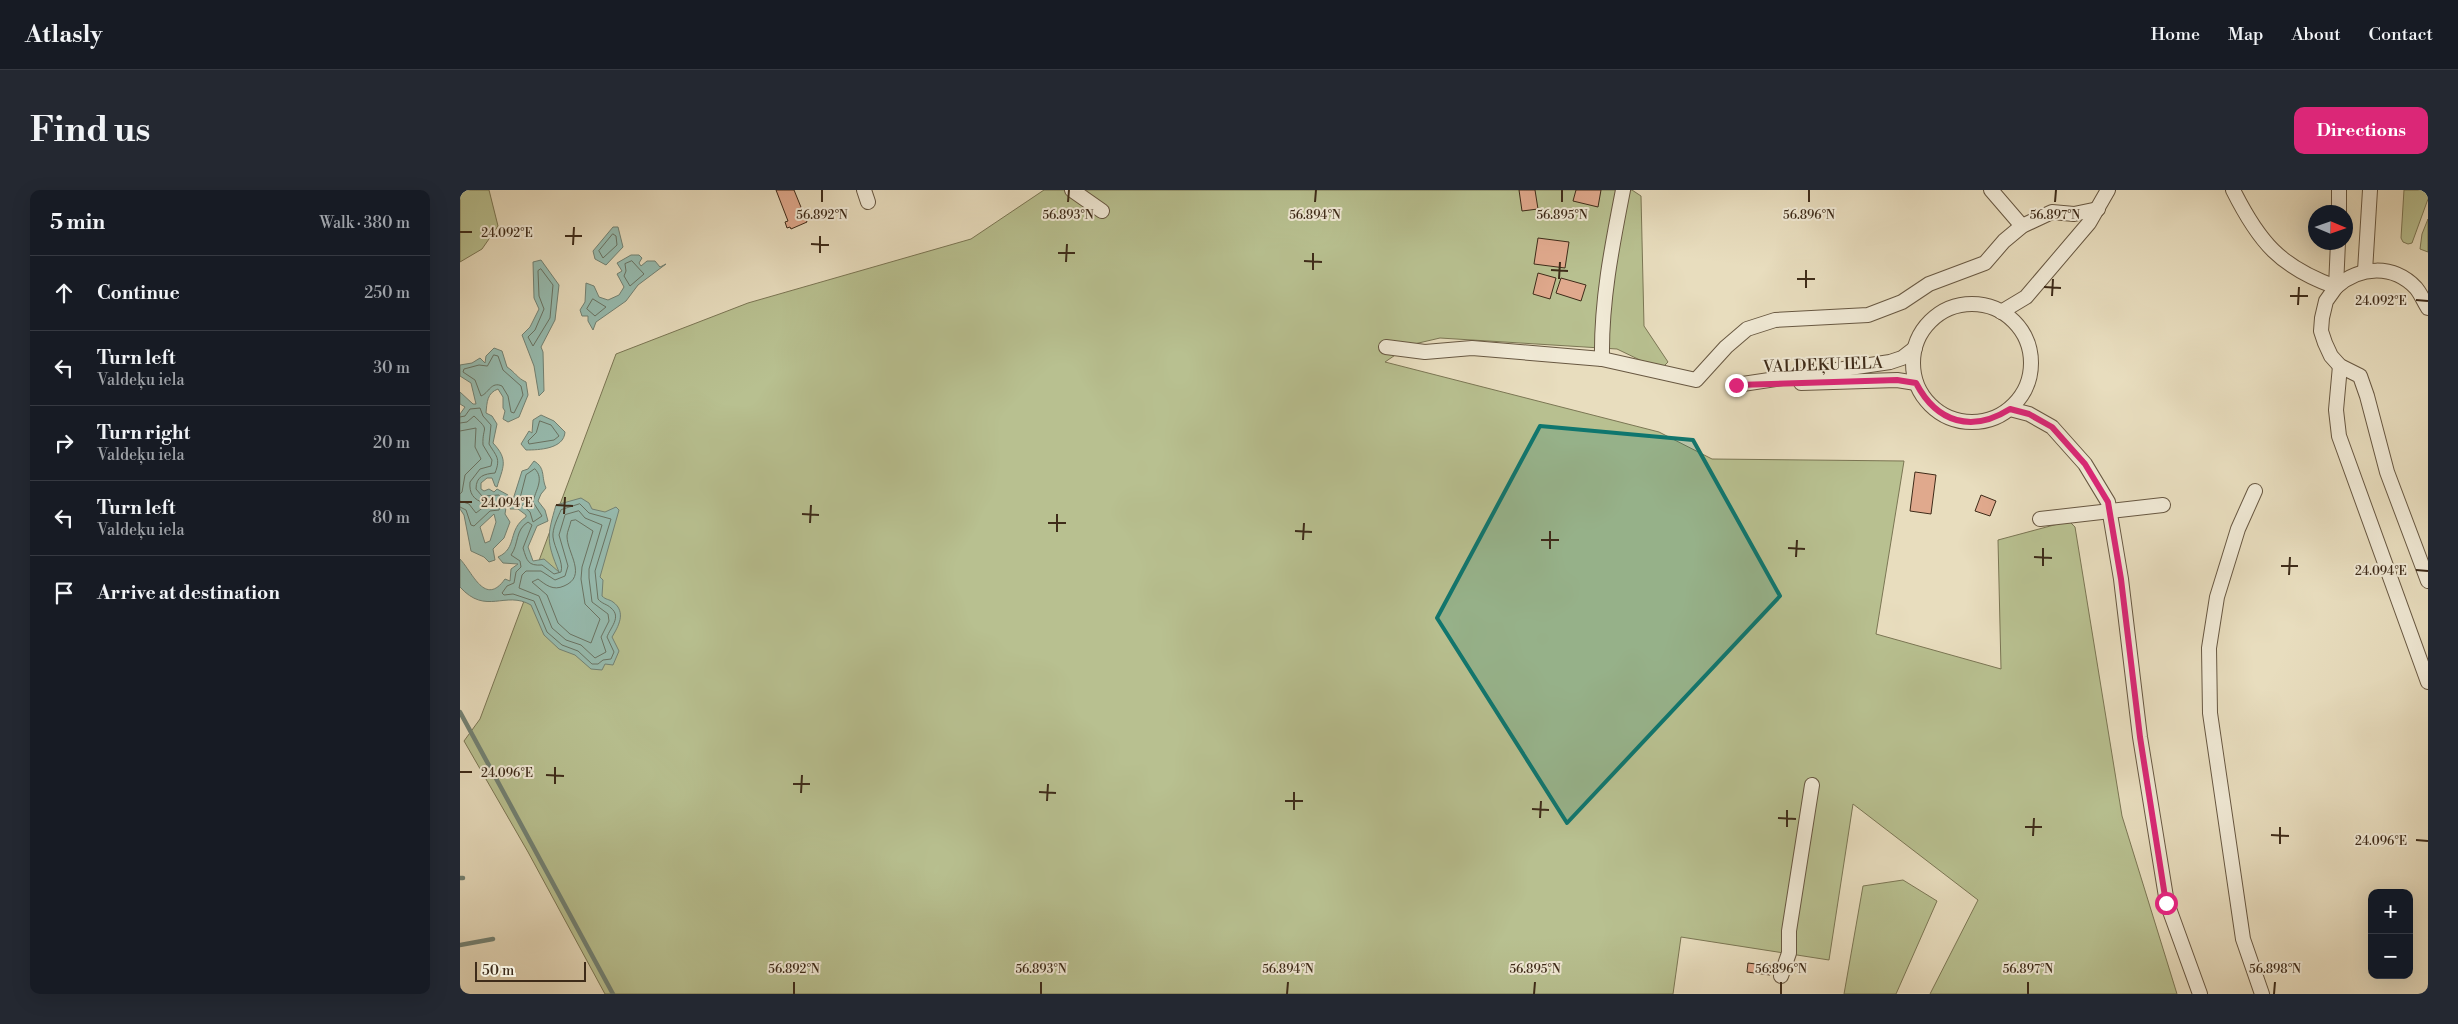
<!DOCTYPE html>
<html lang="en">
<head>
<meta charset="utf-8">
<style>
	:root { --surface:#171b24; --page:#242831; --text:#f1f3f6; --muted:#9ea1a6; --line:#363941; --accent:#db2777 }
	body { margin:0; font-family:"Libre Bodoni",serif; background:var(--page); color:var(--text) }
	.controls { position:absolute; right:15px; bottom:15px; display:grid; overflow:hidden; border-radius:10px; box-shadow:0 5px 20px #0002 }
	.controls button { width:45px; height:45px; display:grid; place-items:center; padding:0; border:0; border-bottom:1px solid var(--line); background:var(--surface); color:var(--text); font:25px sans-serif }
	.compass { position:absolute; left:1848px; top:15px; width:45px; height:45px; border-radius:50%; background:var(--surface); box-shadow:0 5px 20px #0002; rotate:92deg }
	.scale { position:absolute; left:15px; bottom:12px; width:111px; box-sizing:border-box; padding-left:5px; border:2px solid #3e2b19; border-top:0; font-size:14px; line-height:18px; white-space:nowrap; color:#3e2b19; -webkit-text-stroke:4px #f0e9d5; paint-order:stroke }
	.stop { position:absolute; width:15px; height:15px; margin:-11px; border:4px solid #db2777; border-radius:50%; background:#fff }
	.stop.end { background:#db2777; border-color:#fff; box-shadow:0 1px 5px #0008 }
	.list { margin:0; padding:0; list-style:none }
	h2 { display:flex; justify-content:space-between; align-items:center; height:65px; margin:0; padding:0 20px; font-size:21px }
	h2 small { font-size:16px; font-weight:400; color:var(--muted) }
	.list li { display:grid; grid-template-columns:32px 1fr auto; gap:15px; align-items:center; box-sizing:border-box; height:75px; padding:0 20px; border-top:1px solid var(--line) }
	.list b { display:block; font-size:19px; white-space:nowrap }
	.list p { margin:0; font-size:16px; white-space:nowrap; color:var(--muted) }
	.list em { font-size:16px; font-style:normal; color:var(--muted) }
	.icon { flex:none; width:28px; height:28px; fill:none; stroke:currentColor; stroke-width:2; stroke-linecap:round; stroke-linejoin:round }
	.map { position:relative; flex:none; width:1968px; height:804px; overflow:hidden; border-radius:10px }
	header { display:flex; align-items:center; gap:30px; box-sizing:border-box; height:70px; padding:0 25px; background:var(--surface); border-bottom:1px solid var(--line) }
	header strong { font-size:24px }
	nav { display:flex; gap:28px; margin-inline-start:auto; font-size:18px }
	.intro { display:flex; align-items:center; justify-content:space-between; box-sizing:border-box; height:120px; padding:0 30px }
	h1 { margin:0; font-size:35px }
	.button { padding:12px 22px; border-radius:10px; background:var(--accent); color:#fff; font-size:18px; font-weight:700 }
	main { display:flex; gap:30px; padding:0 30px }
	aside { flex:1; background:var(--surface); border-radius:10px; box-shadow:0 5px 20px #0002 }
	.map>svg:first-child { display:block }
</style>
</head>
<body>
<header>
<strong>Atlasly</strong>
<nav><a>Home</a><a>Map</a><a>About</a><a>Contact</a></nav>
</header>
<div class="intro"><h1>Find us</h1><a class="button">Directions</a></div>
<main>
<aside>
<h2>5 min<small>Walk · 380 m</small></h2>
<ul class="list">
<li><svg class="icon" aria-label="ahead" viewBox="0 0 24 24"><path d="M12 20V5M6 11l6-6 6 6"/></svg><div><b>Continue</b></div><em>250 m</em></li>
<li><svg class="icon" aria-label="left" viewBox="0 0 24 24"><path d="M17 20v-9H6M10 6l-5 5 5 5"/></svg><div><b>Turn left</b><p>Valdeķu iela</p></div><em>30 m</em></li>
<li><svg class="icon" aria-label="right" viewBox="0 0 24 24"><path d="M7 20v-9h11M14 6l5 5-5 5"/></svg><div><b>Turn right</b><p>Valdeķu iela</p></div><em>20 m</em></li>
<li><svg class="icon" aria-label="left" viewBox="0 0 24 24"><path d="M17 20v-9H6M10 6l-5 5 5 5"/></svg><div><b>Turn left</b><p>Valdeķu iela</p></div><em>80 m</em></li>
<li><svg class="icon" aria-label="arrive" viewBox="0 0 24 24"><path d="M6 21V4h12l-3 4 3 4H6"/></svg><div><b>Arrive at destination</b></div></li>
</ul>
</aside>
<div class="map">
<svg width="1968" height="804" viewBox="0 0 1968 804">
	<rect width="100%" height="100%" fill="#e8ddbe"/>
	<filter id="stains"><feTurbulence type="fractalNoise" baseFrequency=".004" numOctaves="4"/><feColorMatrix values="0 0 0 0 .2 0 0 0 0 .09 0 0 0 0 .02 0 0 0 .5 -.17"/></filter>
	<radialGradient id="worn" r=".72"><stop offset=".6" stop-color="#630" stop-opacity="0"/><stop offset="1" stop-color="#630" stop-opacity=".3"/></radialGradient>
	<g fill="#b8c090" stroke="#7b7654">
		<polygon points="0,0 29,0 38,36 22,59 0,72"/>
		<polygon points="584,0 1172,0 1181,6 1184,136 1208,172 1204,176 1182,171 1157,159 980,148 950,155 925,172 1199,242 1252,269 1444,271 1416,444 1541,479 1538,350 1609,331 1615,337 1662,626 1717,804 1470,804 1518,710 1393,614 1369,770 1221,747 1213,804 145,804 68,662 4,551 20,529 156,164 288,113 511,49"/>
		<polygon points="1944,0 1968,0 1968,9 1952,53 1948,54 1943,52 1941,48"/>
		<polygon points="1968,29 1968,62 1960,59 1962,44"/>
		<polygon points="1443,690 1477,711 1436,804 1384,804 1403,696"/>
	</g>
	<g fill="#97bcb0" stroke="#738274" fill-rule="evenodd">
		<polygon points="153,37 158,37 163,57 146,75 135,69 133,61"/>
		<polygon points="171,65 179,65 182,68 179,73 181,76 187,71 195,71 200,77 206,74 178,95 166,111 136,132 133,140 128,131 128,126 122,126 120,120 125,112 126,93 134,96 139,107 148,110 159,105 164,97 157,84 162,81 157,73"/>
		<polygon points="81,70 99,95 95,130 81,157 83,162 84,201 79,206 74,176 62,145 70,137 79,119 74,108 73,72"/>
		<path d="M34,158l8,3 5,16c8,5 10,11 19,15l2,13 -9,22 -11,5 -5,-3 2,-8 -2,-3v-11l-5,-8c-11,4 -11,13 -12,24l6,3 5,8 -4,19c16,17 10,24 4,44l-2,-1 -3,-8h-5l-6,5v6l3,2 5,-2 5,3 3,-3 11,6 -3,19 5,8 -6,16 -11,11 2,11 -6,2 -5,-5 -13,-6 -7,-36 -4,-6v-95l5,-7 -5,-3v-12l13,12h3l-5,-21 -11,-7v-11l12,-2 8,-5 5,5 1,-7zM34,324l2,8 -6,19 -5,2 -5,-16z"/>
		<path d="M81,225l13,6 11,11c-1,17 -26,18 -39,18l-5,-6 8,-13 3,2 1,-13z"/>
		<path d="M74,271c12,7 7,16 12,27l-5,6 -3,7 7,9 3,11 -11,5 -9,21 5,14 11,-2 15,13c-13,-31 -12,-36 -3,-67l25,-7 8,5 3,6 13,3 11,-5 3,3 -19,67 3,3 -1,16c4,4 7,3 11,6 14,10 5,25 -1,35l7,14 -6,14 -8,-1 -3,6 -11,-1 -16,-14 -16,-6 -15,-14 -13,-30c-26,-15 -45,11 -71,-18v-28c13,14 25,48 45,20l5,2 1,-12 7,-5 -15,-1 -5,-6c20,-9 9,-27 28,-40v-2l-8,-6h-8l12,-38 6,-2z"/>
	</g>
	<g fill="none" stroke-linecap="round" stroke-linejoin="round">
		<g stroke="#6a7464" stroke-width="1">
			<polygon points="153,44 156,46 157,55 143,68 139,61"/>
			<polygon points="172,71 184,84 170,96 164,86 166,81 165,74"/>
			<polygon points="81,79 93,95 90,128 73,156 68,147 75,140 84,119 79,106 78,81"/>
			<polygon points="133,109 146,117 135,126 127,119"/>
			<path d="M34,165l4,1 5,14 18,16 2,9 -9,18 -3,-1 -3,-16 -6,-10c-11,-5 -13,7 -21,10l-6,-16 -12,-8 1,-3 15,-4 8,1z"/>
			<path d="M0,227l5,-1 5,-7 10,-1 3,8 8,9 -2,19c7,12 12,14 6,29 -11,1 -19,3 -19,16l6,7 17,-1 4,4 -4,11 -9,1 -16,15 -3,-1 -5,-15 -6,-3"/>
			<polygon points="80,231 91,235 99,246 94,250 69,254 68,251 76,243"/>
			<path d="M0,233l7,-1 7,-6c17,16 8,9 9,29l9,15 -1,6 -11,3 -10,13c-1,11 3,18 15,21v3l-9,7 -7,-9 -9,-3"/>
			<polyline points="0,241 16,238 15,257 21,269 5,285 2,302 0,304"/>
			<path d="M75,279c10,10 0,22 -2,33l9,14 -9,6 -3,-10 -11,-10 7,-27z"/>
			<path d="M120,314l9,9 22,6 -16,52 3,28c4,5 9,5 13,9 11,9 -1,20 -4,29l7,15 -3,7 -8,1 -5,4h-6l-14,-13 -16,-6 -15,-13 -13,-31 -21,-7 -9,1 -2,-2 5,-7 7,-3 2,-11 5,-5 -1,-6 -9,-6c8,-11 4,-25 17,-33l4,3 -9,23c4,13 5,18 19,17l12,9 7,-2c3,-9 -7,-25 -8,-35 -1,-8 5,-20 8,-27z"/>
			<polygon points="119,321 125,328 142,335 129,379 129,388 132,412 148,424 149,431 141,447 146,462 135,468 121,455 106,450 92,438 79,406 59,398 62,385 66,381 81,381 95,390 105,386 108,376 99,345 105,325"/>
			<path d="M116,330l17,11 -11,36 -1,12 4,25 15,15 -9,24 -21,-9 -12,-11 -11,-28 -15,-13 6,-3c8,6 15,12 26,7 24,-10 3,-33 3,-50 0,-4 3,-10 4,-15z"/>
		</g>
		<g stroke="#738274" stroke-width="4.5">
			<polyline points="0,522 153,804"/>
			<polyline points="0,688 3,688"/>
			<polyline points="0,755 33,749"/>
		</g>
	</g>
	<g fill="#e0a98d" stroke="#3e2b19">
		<polygon points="316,0 334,0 347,32 331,39 330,37 327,38 325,32 328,31"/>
		<polygon points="1059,0 1075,0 1078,19 1062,21"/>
		<polygon points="1116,0 1141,0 1138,17 1113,11"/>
		<polygon points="1078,48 1109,52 1105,78 1074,74"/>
		<polygon points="1078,83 1096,88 1090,109 1073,104"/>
		<polygon points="1101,88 1126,95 1121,111 1096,103"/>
		<polygon points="1455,282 1476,285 1471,324 1450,321"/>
		<polygon points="1521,305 1536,311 1530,326 1515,321"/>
		<polygon points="1288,773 1311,776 1310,785 1287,782"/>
	</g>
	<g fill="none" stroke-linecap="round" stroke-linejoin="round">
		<g stroke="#685842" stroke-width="16">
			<g id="minor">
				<polyline points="404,0 408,12"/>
				<polyline points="612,0 642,21"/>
				<polyline points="1531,0 1562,36"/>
				<path d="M1773,0c26,52 47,77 103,97"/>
				<polyline points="1879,0 1879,22"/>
				<polyline points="1878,52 1876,97 1866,111 1862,128 1861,141 1865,153 1871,166 1880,176 1900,186 1907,206 1927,282 1968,391"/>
				<polyline points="1905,81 1910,0"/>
				<path d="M1876,97c24,-21 57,-23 80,1 5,6 8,14 12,20"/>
				<circle cx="1512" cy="173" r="59"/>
				<polyline points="1541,122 1566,107 1629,33 1648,0"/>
				<polyline points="926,157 965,162 1012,158 1142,169 1236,190 1266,157 1287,139 1315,130 1408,125 1442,112 1469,94 1525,73 1544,51 1562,36 1592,22 1614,24 1638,19"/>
				<path d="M1142,169c-1,-58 10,-113 21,-169"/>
				<polyline points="1880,176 1876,220 1879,246 1968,492"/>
				<polyline points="1341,193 1437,190 1456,193"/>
				<polyline points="1276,195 1430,172 1442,168 1455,158"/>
				<polyline points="1550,219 1569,224 1592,237 1625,274 1648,312 1661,389 1680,547 1707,713 1740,804"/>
				<polyline points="1795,301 1778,339 1757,407 1749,458 1750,523 1783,749 1802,804"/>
				<polyline points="1580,329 1703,315"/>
				<polyline points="1321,786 1329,763 1329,741 1352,595"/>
			</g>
		</g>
		<use href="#minor" stroke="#f0e9d5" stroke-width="14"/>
	</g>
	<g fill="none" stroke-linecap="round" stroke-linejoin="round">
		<path stroke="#db2777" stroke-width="6" d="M1276,195l161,-5 19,3c21,40 56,50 94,26l19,5 23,13 33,37 23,38 13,77 19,158 26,166"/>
	</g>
	<path fill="#0f766e" fill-opacity="0.2" stroke="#0f766e" stroke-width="4" stroke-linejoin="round" d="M1080,236l153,14 87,156 -213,227 -130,-205z"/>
	<path fill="none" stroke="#3e2b19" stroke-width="2" d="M362,12v-12M608,12l1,-12M855,12l1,-12M1102,12v-12M1349,12v-12M1595,12l1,-12M0,42h12M105,46h17M351,54l18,1M113,55l1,-18M360,63v-17M598,63h17M844,71l18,1M606,72l1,-18M853,80v-17M1091,80l17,1M1099,89l1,-17M1337,89h18M1584,97l17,1M1346,98v-18M1592,106l1,-17M1830,106h18M1956,110l12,1M1838,115l1,-18M0,312h12M96,315l17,1M104,324l1,-17M342,324l17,1M350,333l1,-18M588,333h18M835,341l17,1M597,342v-18M843,350l1,-17M1081,350h18M1328,358l17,1M1090,359v-18M1336,367l1,-17M1574,367l18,1M1583,376v-18M1821,376h17M1956,380l12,1M1829,385l1,-18M0,582h12M86,585l18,1M95,594v-17M333,594h17M579,602l17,1M341,603l1,-18M587,611l1,-17M825,611h18M1072,619l17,1M834,620v-18M1080,628l1,-17M1318,628l18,1M1327,637v-17M1565,637h17M1811,645l18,1M1573,646l1,-18M1956,650l12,1M1820,654v-17M334,804v-12M581,804v-12M827,804l1,-12M1074,804l1,-12M1321,804v-12M1568,804v-12M1814,804l1,-12"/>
	<g text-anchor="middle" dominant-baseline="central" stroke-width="4" stroke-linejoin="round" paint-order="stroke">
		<g font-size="16" fill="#3e2b19" stroke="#f0e9d5">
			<text transform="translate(1363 175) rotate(-2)">VALDEĶU IELA</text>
		</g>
	</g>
	<g font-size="12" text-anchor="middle" fill="#3e2b19" stroke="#f0e9d5" stroke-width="4" stroke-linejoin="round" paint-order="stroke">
		<text x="362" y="29">56.892°N</text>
		<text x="608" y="29">56.893°N</text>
		<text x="855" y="29">56.894°N</text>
		<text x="1102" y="29">56.895°N</text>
		<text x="1349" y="29">56.896°N</text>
		<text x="1595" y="29">56.897°N</text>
		<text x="47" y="47">24.092°E</text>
		<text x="1921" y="115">24.092°E</text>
		<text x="47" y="317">24.094°E</text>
		<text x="1921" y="385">24.094°E</text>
		<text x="47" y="587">24.096°E</text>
		<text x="1921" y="655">24.096°E</text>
		<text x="334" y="783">56.892°N</text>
		<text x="581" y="783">56.893°N</text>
		<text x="828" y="783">56.894°N</text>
		<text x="1075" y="783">56.895°N</text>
		<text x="1321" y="783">56.896°N</text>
		<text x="1568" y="783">56.897°N</text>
		<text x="1815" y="783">56.898°N</text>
	</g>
	<rect width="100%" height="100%" filter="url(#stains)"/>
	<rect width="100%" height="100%" fill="url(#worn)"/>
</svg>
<div class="controls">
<button>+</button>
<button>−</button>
</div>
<svg class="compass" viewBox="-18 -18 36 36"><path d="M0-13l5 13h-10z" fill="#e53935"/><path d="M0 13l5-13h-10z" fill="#9ea1a6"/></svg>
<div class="scale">50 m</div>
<div class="stop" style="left:1706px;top:713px"></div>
<div class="stop end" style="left:1276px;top:195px"></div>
</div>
</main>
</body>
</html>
